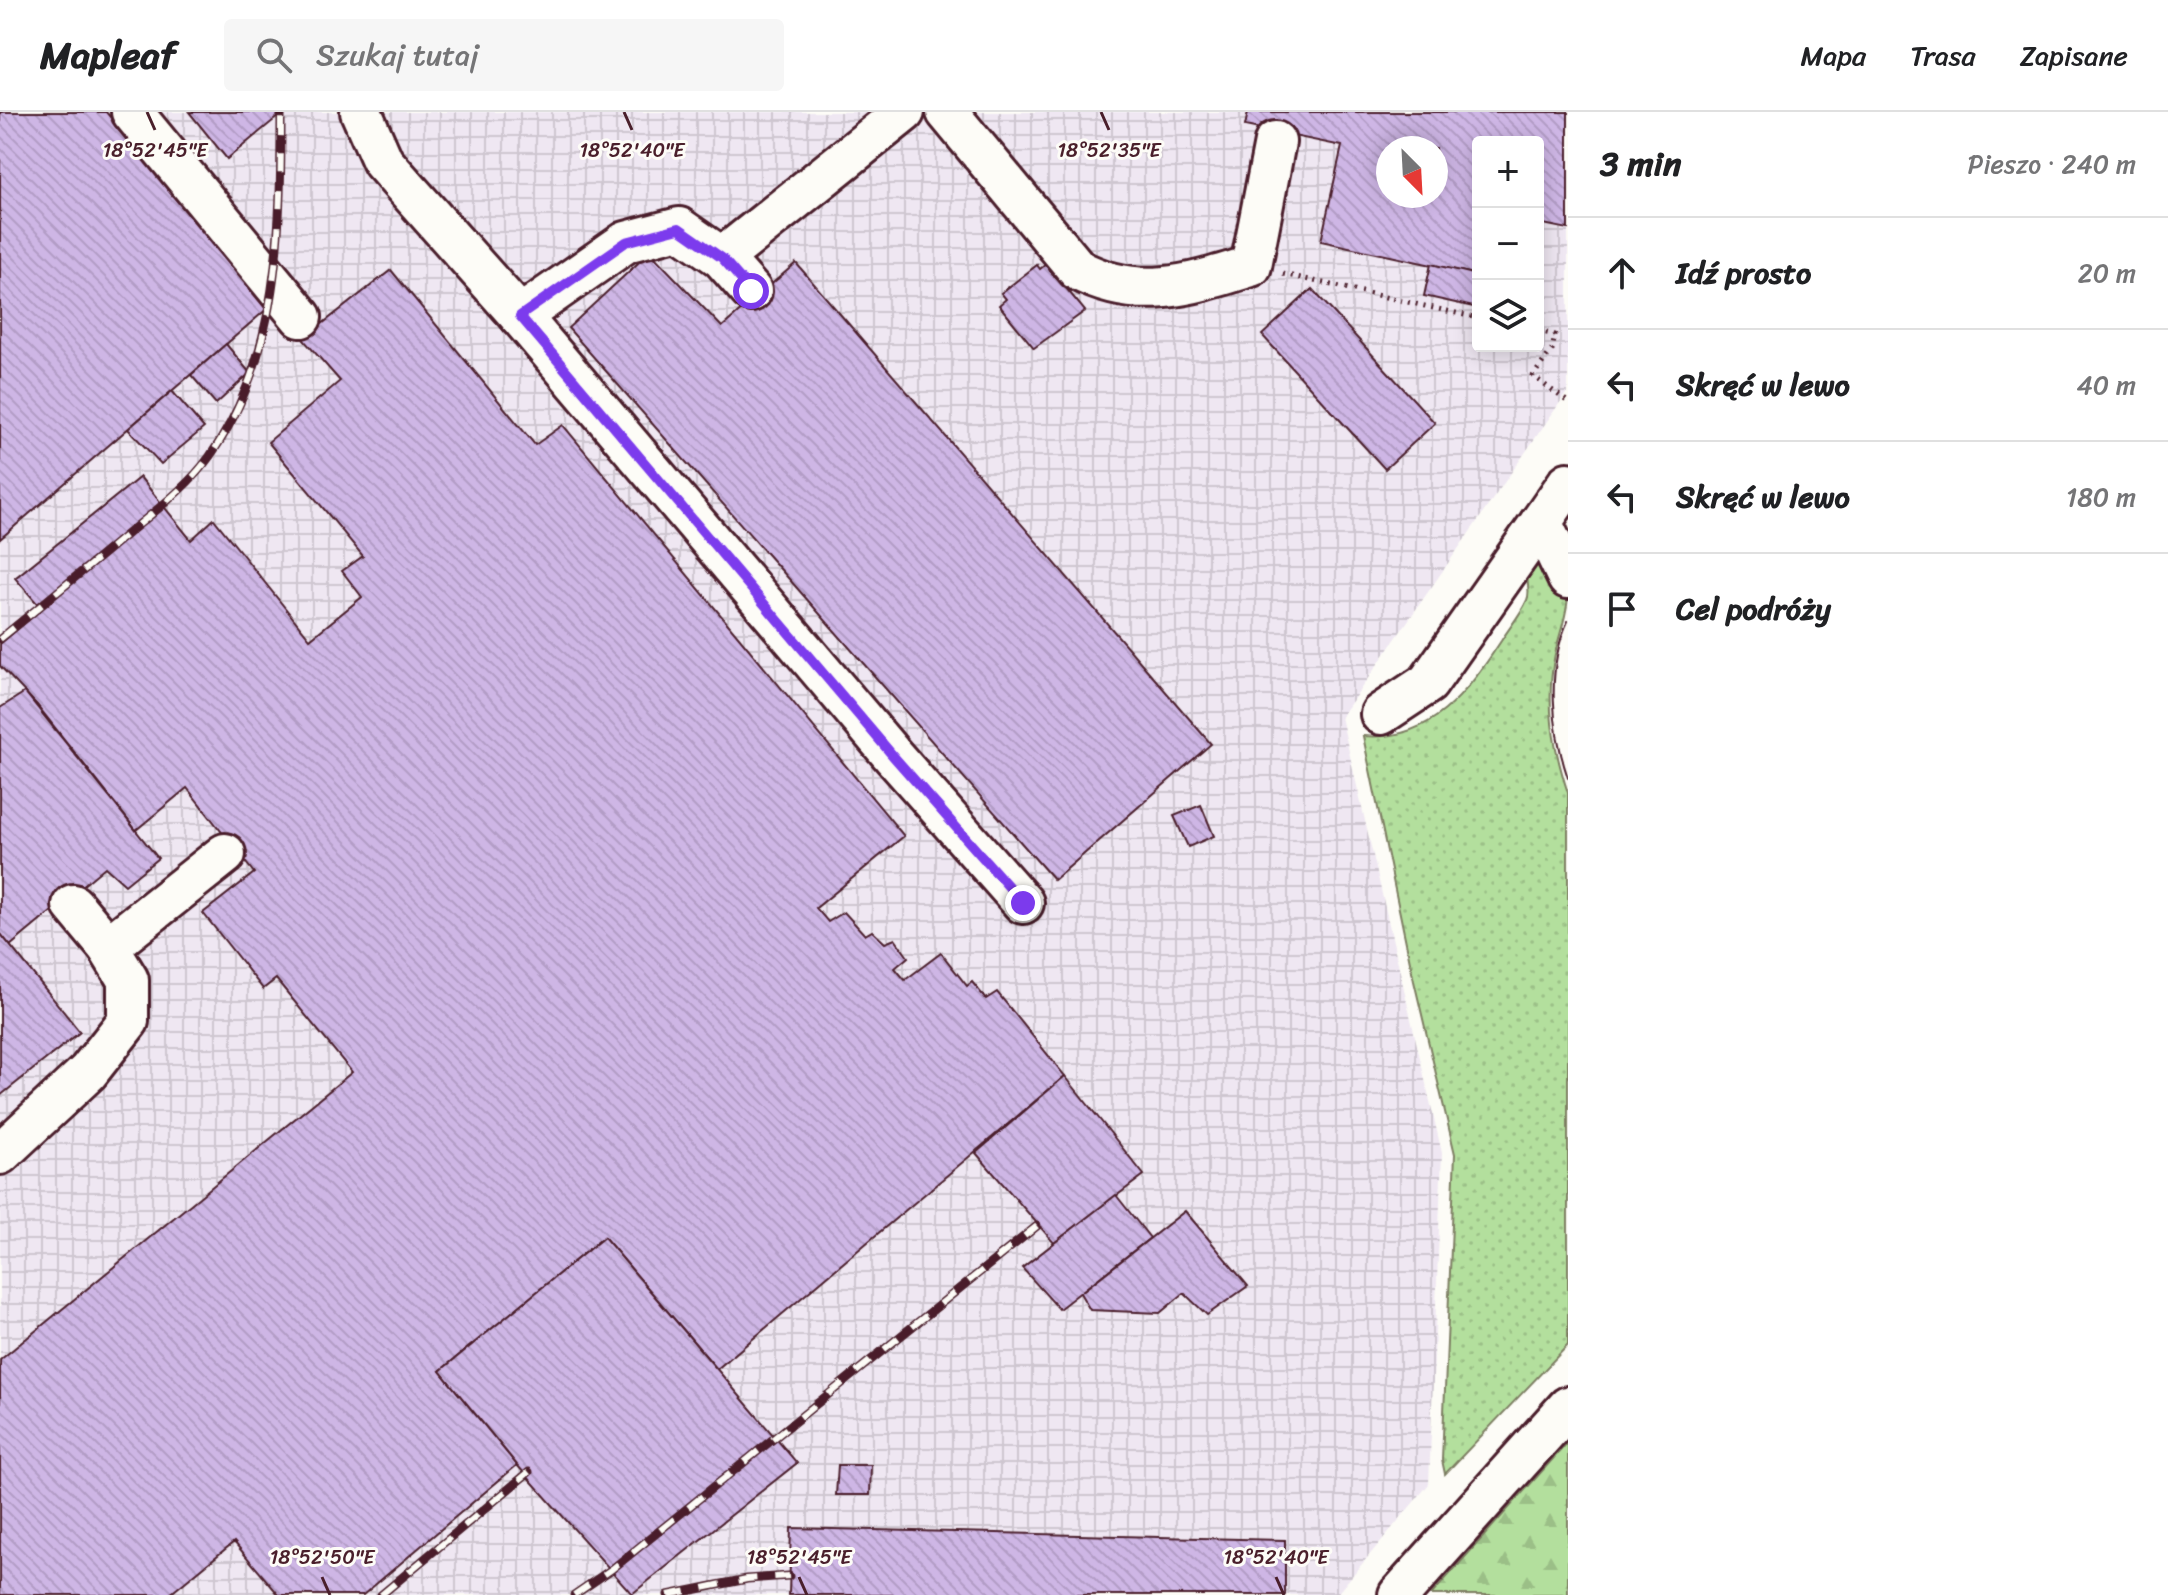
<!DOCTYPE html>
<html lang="pl">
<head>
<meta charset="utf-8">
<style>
	:root { --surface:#fff; --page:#f6f6f6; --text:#202124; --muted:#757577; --line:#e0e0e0 }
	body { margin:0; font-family:Sriracha,sans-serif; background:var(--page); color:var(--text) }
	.controls { position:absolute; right:24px; top:24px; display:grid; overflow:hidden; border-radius:8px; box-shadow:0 4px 20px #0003 }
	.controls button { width:72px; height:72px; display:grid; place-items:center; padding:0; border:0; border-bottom:2px solid var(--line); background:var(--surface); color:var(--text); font:40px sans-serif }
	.compass { position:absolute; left:1376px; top:24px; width:72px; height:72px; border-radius:50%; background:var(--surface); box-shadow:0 4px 20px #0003; rotate:156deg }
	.stop { position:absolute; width:24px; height:24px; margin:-18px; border:6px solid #7c3aed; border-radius:50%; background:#fff }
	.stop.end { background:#7c3aed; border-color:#fff; box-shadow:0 2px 8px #0008 }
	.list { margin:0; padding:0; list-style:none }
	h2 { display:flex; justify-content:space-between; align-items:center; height:104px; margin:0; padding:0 32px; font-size:34px }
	h2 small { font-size:26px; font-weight:400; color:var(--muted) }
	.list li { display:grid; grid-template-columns:52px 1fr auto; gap:24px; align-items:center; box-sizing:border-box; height:112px; padding:0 32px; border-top:2px solid var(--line) }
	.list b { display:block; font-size:30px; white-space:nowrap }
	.list em { font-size:26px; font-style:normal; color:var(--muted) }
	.icon { flex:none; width:44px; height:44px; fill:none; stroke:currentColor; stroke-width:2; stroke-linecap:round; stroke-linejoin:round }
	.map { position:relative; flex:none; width:1568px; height:1483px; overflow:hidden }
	header { display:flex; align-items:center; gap:48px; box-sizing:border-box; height:112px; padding:0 40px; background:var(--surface); border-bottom:2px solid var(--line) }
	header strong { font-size:38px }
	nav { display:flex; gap:44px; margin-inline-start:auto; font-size:28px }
	.search { width:560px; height:72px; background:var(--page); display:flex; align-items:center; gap:20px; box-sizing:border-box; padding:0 28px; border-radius:8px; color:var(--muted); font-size:30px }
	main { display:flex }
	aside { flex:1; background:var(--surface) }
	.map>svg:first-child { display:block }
</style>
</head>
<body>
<header>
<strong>Mapleaf</strong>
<div class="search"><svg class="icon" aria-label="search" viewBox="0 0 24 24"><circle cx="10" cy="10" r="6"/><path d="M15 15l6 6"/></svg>Szukaj tutaj</div>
<nav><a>Mapa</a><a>Trasa</a><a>Zapisane</a></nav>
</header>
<main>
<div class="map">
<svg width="1568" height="1483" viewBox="0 0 1568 1483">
	<defs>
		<pattern id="industrial-grid" width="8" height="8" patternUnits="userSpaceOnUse" patternTransform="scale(2)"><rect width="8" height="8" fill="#efe7f2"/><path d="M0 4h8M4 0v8" fill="none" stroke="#cec6d0"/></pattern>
		<pattern id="green-dots" width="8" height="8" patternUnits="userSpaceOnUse" patternTransform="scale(2)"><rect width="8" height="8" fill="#b3df9d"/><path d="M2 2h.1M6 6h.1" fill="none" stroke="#9bbf87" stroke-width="1.8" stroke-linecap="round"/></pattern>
		<pattern id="forest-firs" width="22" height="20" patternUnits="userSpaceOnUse" patternTransform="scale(2)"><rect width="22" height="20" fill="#b3df9d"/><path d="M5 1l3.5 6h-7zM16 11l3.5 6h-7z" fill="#9bbf87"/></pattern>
		<pattern id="building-back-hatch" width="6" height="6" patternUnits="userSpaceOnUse" patternTransform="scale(2)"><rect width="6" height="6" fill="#ceb6e5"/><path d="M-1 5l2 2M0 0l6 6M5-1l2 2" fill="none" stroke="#b29cc5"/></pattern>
	</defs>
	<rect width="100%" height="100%" fill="#fdfcf7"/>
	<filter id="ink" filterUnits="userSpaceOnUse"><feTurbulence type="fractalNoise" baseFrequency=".0125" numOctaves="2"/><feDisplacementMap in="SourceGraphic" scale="16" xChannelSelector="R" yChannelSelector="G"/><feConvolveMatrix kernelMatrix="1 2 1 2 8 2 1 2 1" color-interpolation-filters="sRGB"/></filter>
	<g filter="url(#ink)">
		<path fill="url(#industrial-grid)" fill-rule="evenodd" d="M0,0h1568v279l-227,326 101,436 -13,331 -93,111h-1336zM1478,30h60v204h-60zM1388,36h48v48h-48z"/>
		<path fill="url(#green-dots)" stroke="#7e7f64" stroke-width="2" d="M1546,438c7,13 20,30 22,44 0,19 -9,41 -13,60 -10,48 -2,93 13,139v552l-123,129 -3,-14 13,-306 -41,-173 -51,-245c68,6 104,-43 138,-95 8,-13 20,-27 26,-41 4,-8 -1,-17 1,-25 2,-8 13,-18 18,-25z"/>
		<polygon fill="url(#forest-firs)" stroke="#7e7f64" stroke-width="2" points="1568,1330 1568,1483 1431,1483"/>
		<g fill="url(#building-back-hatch)" stroke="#4a1f2b" stroke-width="2" fill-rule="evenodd">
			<polygon points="0,0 106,0 268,196 0,427"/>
			<polygon points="189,0 277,0 280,3 227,47"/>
			<path d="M1248,0h320v117l-30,-6v-81h-60v133l-157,-34 21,-95 -97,-20zM1388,36h48v48h-48z"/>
			<polygon points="650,140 722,215 796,151 1211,632 1054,768 568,216"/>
			<polygon points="1046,152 1085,199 1034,236 999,193 1006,187 1001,181 1037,153 1040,157"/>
			<polygon points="1431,152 1478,163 1478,196 1424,184"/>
			<polygon points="391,158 535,333 563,313 904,724 816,796 828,810 844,800 865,823 872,819 885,831 895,827 908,845 895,856 905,868 941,841 967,874 972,870 986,887 997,880 1065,964 717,1257 604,1125 440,1259 517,1353 363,1483 279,1483 234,1430 169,1483 0,1483 0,1248 352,960 276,867 263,877 203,801 254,761 187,676 136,718 37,593 0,554 0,532 42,497 15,466 140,365 191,428 214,407 310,527 362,485 342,459 363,444 268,330 340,269 303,227"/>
			<polygon points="1312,177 1435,311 1385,357 1262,223"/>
			<polygon points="226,232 250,261 216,292 191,263"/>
			<polygon points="172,279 204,316 161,352 128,317"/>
			<polygon points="25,580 158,746 125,773 105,755 10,834 0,821 0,596"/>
			<polygon points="1201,693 1214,724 1188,735 1174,704"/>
			<polygon points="0,821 80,920 0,984"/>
			<polygon points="1065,964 1144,1063 1054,1131 976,1041"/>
			<polygon points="1116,1083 1150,1126 1059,1197 1022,1156"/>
			<polygon points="1185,1099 1248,1174 1207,1203 1184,1181 1160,1201 1090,1198 1080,1181"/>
			<polygon points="604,1125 797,1351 632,1482 517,1353 440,1259"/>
			<polygon points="838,1353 871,1353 870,1383 836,1383"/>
			<polygon points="791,1416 1285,1428 1285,1483 789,1483"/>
		</g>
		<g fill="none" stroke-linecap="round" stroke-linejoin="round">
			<g stroke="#4a1f2b" stroke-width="46">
				<g id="minor">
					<polyline points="132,0 301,205"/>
					<polyline points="361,0 383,50 520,204 626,130 679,116 722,146 751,179"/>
					<path d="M947,0l131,158c60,32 112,15 173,-4l24,-124"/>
					<polyline points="722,146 904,0"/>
					<polyline points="520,204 894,645 1023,791"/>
					<polyline points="1568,371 1541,410 1568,466"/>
					<polyline points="1381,602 1428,571 1541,410"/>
					<polyline points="108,835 225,742"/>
					<polyline points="0,1042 88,960 128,909 128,868 108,835 73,793"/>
					<polyline points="1399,1483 1568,1295"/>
				</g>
			</g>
			<g stroke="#4a1f2b" stroke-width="5" stroke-dasharray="2 6" stroke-linecap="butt">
				<polyline points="1283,162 1478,206"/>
				<polyline points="1538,219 1555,223 1552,238 1533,264 1568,290"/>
			</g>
			<use href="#minor" stroke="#fdfcf7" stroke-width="40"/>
			<path stroke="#4a1f2b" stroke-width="2" d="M1568,509c-22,47 -16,110 0,157"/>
			<g stroke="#4a1f2b" stroke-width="9">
				<g id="rail">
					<path d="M0,527c42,-34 84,-69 126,-104 29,-24 62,-48 84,-79 70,-99 71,-227 71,-344"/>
					<polyline points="381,1483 529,1360"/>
					<polyline points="574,1483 612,1457 1037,1114"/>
					<polyline points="668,1483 747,1467 789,1464"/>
				</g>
			</g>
			<use href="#rail" stroke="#fdfcf7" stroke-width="6" stroke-dasharray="18" stroke-linecap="butt"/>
		</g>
	</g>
	<g fill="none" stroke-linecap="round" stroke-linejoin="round" filter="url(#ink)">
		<polyline stroke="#7c3aed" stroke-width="10" points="751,179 722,146 679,116 626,130 520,204 894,645 1023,791"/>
	</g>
	<path fill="none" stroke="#4a1f2b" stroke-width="3" d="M147,0l8,18M624,0l8,18M1101,0l8,18M322,1465l8,18M799,1465l8,18M1276,1465l8,18"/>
	<g font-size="20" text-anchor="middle" fill="#4a1f2b" stroke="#fdfcf7" stroke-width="6" stroke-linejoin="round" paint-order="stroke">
		<text x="155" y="45">18°52'45"E</text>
		<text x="632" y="45">18°52'40"E</text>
		<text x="1109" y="45">18°52'35"E</text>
		<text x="322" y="1452">18°52'50"E</text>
		<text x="799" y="1452">18°52'45"E</text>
		<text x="1276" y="1452">18°52'40"E</text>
	</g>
</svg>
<div class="controls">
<button>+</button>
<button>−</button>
<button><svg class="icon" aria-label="layers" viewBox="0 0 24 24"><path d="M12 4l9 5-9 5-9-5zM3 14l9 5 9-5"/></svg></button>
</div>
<svg class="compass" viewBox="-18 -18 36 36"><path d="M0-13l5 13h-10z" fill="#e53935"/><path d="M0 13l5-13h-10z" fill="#757577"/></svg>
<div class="stop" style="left:751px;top:179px"></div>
<div class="stop end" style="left:1023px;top:791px"></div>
</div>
<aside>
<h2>3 min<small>Pieszo · 240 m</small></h2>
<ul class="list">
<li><svg class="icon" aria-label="ahead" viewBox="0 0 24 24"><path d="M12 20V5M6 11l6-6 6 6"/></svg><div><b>Idź prosto</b></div><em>20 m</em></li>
<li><svg class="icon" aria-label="left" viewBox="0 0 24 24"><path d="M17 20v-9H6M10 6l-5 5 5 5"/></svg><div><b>Skręć w lewo</b></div><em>40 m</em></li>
<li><svg class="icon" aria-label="left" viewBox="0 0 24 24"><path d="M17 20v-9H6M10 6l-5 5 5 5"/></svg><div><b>Skręć w lewo</b></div><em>180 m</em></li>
<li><svg class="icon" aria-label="arrive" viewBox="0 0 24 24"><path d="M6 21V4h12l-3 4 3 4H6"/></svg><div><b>Cel podróży</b></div></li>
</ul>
</aside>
</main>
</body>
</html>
